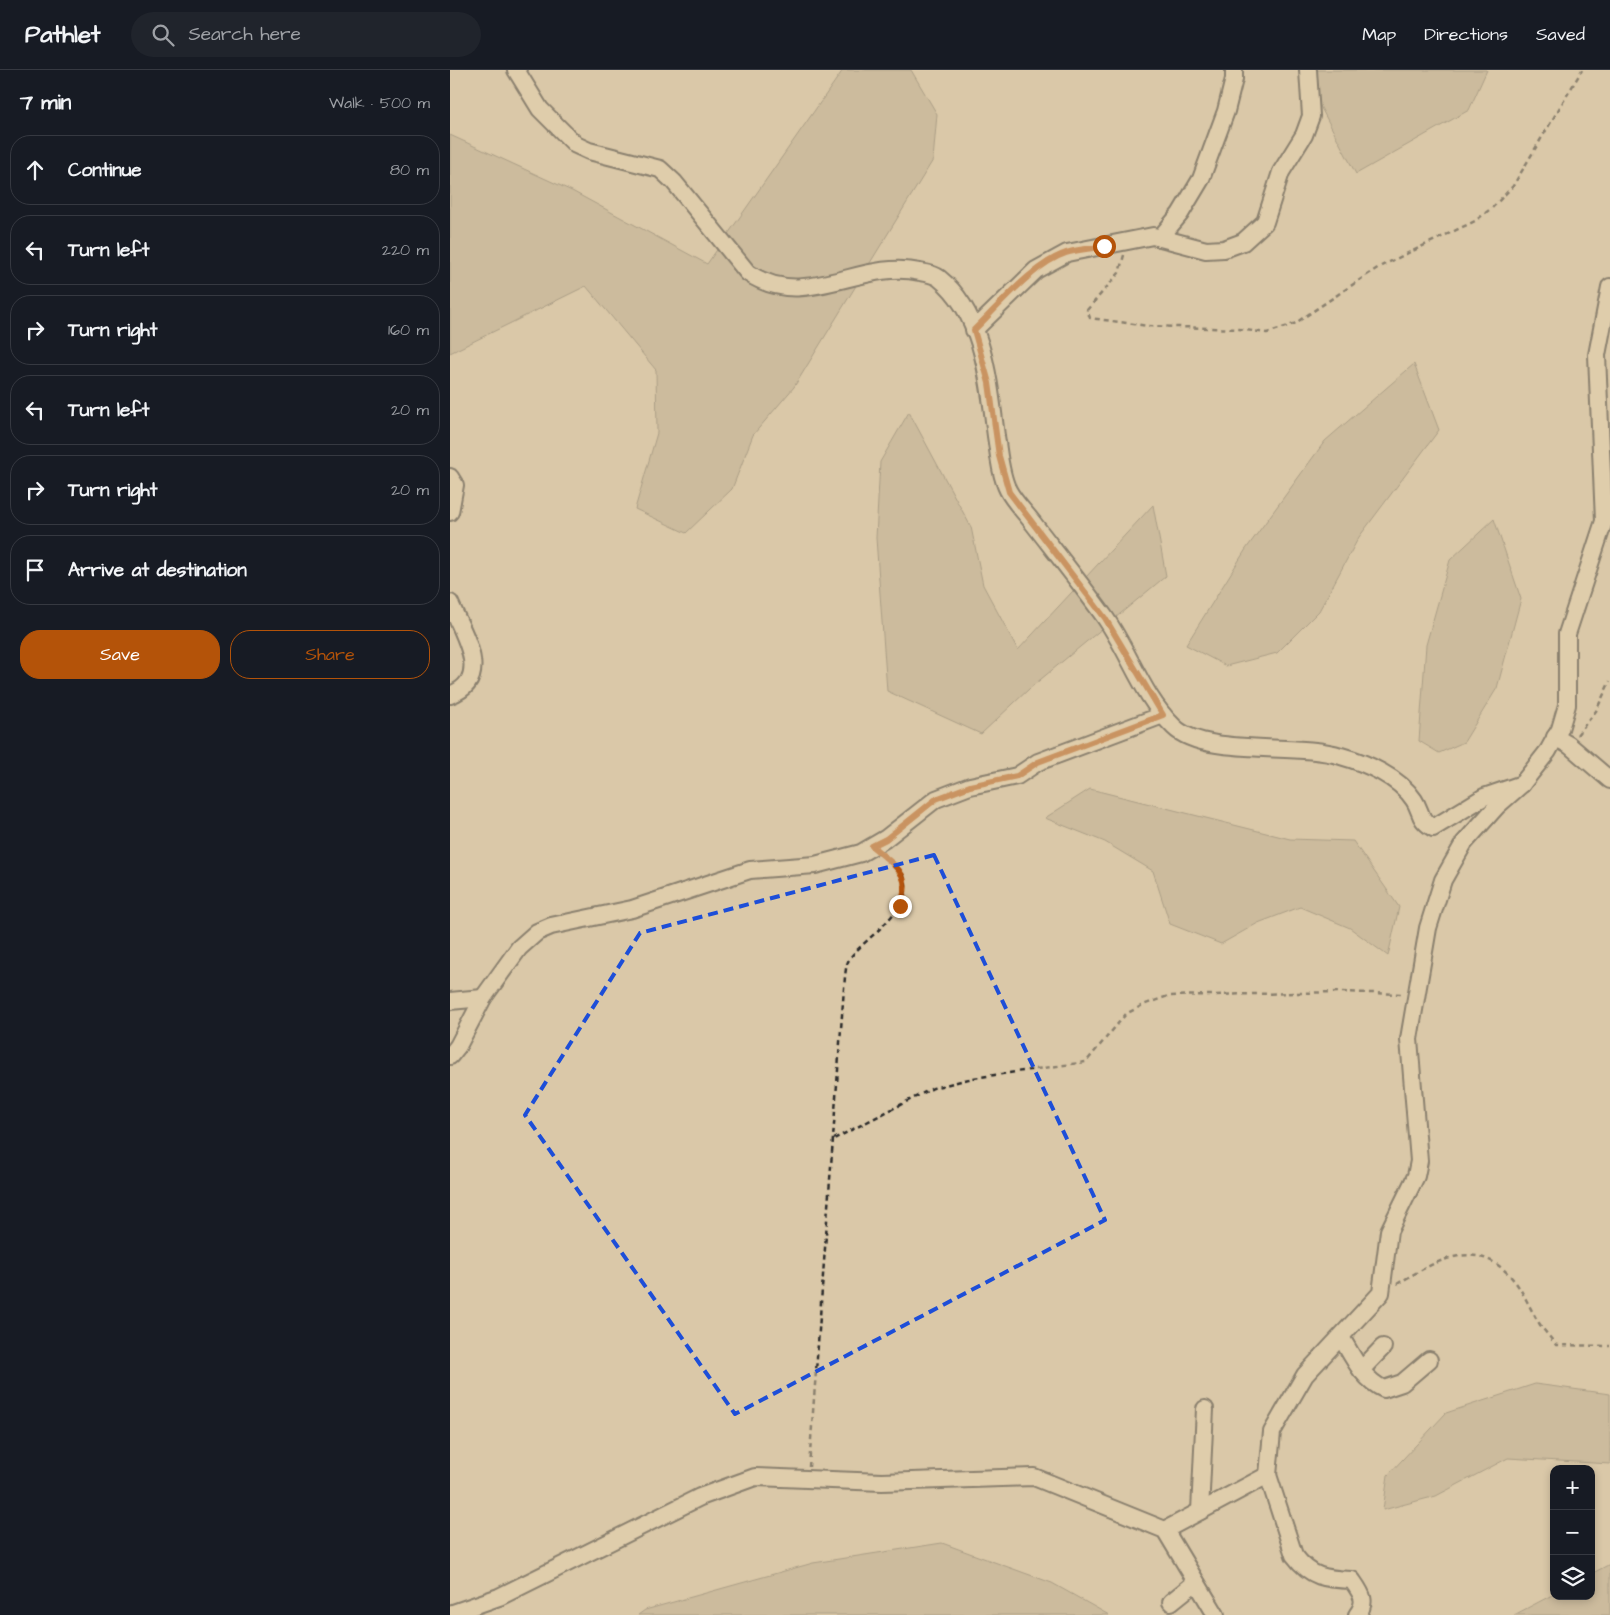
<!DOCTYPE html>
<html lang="en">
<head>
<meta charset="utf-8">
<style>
	:root { --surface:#171b24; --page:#20242c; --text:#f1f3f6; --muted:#9ea1a6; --line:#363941; --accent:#b45309 }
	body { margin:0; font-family:"Architects Daughter",sans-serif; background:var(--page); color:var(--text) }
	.controls { position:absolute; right:15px; bottom:15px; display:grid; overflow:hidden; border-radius:10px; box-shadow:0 2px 8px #0003 }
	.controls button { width:45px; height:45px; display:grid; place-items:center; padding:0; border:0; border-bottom:1px solid var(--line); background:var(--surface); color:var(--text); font:25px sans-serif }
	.stop { position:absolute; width:15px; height:15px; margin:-11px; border:4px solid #b45309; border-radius:50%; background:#fff }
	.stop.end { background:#b45309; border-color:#fff; box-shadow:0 1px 5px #0008 }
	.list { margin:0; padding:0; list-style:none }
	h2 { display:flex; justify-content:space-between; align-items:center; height:65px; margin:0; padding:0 20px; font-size:21px }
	h2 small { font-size:16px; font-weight:400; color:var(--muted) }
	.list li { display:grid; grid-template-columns:32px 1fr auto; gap:15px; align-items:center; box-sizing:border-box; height:70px; margin:0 10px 10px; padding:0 10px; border:1px solid var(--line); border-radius:20px }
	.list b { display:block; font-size:19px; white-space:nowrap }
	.list em { font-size:16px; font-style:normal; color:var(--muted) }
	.actions { display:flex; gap:10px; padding:15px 20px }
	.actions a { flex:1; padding:11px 0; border:1px solid var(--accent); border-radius:20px; text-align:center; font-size:18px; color:var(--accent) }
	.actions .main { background:var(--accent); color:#fff }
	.icon { flex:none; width:28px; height:28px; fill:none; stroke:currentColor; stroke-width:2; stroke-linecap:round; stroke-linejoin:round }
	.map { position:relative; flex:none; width:1160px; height:1545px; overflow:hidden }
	header { display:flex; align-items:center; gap:30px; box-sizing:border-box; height:70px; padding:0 25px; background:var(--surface); border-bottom:1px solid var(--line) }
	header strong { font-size:24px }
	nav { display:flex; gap:28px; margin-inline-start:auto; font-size:18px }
	.search { width:350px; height:45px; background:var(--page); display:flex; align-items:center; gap:12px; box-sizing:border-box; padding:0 18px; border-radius:28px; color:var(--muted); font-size:19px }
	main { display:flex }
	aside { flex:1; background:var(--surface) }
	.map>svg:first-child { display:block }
</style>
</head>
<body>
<header>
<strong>Pathlet</strong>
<div class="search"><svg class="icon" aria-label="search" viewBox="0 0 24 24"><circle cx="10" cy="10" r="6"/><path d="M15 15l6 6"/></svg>Search here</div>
<nav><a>Map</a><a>Directions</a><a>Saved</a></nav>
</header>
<main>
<aside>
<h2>7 min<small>Walk · 500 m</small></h2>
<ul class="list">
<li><svg class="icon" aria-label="ahead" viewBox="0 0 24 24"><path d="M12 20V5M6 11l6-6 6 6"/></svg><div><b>Continue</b></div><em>80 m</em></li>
<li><svg class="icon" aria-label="left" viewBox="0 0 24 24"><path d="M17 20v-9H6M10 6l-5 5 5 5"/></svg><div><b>Turn left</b></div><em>220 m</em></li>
<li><svg class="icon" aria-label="right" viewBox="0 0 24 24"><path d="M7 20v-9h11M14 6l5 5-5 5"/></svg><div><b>Turn right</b></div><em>160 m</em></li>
<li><svg class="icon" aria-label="left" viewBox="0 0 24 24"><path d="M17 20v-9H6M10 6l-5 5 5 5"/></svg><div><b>Turn left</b></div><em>20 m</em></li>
<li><svg class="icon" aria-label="right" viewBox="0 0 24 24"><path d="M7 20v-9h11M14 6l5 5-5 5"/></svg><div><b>Turn right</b></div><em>20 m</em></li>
<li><svg class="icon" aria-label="arrive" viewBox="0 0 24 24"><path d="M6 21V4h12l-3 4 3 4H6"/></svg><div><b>Arrive at destination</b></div></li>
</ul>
<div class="actions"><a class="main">Save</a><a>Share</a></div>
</aside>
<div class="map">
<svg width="1160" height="1545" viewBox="0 0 1160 1545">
	<rect width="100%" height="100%" fill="#dac8a8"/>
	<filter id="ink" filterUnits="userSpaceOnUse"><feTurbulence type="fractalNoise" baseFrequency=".02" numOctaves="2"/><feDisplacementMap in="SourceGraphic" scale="10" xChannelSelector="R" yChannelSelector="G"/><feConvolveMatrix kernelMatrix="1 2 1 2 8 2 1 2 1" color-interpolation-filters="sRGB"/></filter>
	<g filter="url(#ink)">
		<g fill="#baab90" stroke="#726b5e">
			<polygon points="393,0 461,0 487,44 483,90 344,317 303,365 282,419 236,463 185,439 207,363 206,300 136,216 0,283 0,65 122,121 257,194"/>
			<polygon points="851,0 1037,0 1019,40 906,104"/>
			<polygon points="964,294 989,360 909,467 869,541 827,583 776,596 736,575 796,479 875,371"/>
			<polygon points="459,342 521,457 533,515 568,580 703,435 716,506 579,619 531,664 437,621 426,468 430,392"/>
			<polygon points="1044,449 1071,529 1047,618 1014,672 989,683 969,671 976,575 1000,490"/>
			<polygon points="640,719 840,769 903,771 949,837 938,886 900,858 850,837 808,853 771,874 720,854 703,801 655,772 595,748"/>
			<polygon points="1085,1314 1160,1324 1160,1394 1058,1388 986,1426 933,1440 938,1405 996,1343"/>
			<polygon points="492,1473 602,1513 659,1545 188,1545 195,1540 363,1493"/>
			<polygon points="1160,1494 1160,1545 1064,1545 1104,1524 1104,1526 1141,1526 1141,1504"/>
		</g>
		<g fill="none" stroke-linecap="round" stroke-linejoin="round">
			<g stroke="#2b2b2b" stroke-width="20">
				<g id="minor">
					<path d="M66,0l24,39 36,36 13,6 71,18 14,13 74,91c58,39 113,-15 172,-1 6,1 14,2 19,6 45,36 50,105 57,158 3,18 4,38 12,54 6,12 17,22 25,33 24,31 48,61 71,93 25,35 38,80 70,111 30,30 124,15 167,29 25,7 58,21 73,44 8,12 4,19 19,28l51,-31 38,-13"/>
					<polyline points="710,168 730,144 751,109 776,41 784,9 784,0"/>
					<polyline points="524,260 586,200 617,183 703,166 756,180 774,179 793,172 815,152 831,102 854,65 861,46 858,0"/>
					<polyline points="0,407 5,415 0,442"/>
					<path d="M0,533c12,29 44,76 0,92"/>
					<polyline points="1105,667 1119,675 1160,710"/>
					<polyline points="0,931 33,928"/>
					<polyline points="0,986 8,976 33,928 69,878 87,862 101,856 182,839 300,800 365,795 411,783 435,769 486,729 520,716 567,706 588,692 713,645"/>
					<path d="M891,1267c12,20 22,43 43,52l18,-6 27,-23"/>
					<polyline points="911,1300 933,1277"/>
					<path d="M818,1405l26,80c17,23 32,24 58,25 9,13 16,21 5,35"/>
					<polyline points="750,1441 755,1339"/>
					<polyline points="715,1460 818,1405 822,1362 855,1305 931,1223 939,1161 966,1106 969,1091 959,969 978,858 993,810 1014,773 1047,736 1072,714 1098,681 1110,659 1117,635 1117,564 1154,451 1147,285 1160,217"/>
					<polyline points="721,1532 746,1512"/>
					<polyline points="0,1544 49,1527 250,1427 305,1407 432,1412 584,1407 715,1460 766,1545"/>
				</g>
			</g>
			<g stroke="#2b2b2b" stroke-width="2.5" stroke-dasharray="5 4" stroke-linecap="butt">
				<polyline points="674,185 669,203 637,240 640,248 698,256 789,259 817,263 844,254 929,197 1025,151 1043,137 1063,116 1132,0"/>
				<polyline points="1127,665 1146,641 1160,611"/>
				<polyline points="384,1069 483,1018 523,1008 636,992 676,944 693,935 718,926 890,922 952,924"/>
				<path d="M947,1214c42,-25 82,-49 119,-1 9,12 15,28 23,40 5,8 12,15 17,22l54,1"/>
				<path d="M359,1397l35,-479c1,-8 1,-24 6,-30 15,-20 72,-55 51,-86 -4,-6 -12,-11 -17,-15"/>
			</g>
			<use href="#minor" stroke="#e5d2b0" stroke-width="16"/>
		</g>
	</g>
	<g fill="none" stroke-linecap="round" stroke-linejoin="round" filter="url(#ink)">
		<path stroke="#b45309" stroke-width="6" d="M450,836c14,-33 -6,-40 -28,-60l14,-7 50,-40 34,-13 47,-10 21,-14 125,-47 -58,-97 -96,-126 -10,-36 -10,-73 -15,-53c25,-24 59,-66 92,-77 12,-4 26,-4 38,-7"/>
	</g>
	<path d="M0 0H1160V1545H0ZM484,785l171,365 -370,194 -210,-299 115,-182z" fill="#dac8a8" fill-opacity=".55" fill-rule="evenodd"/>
	<path fill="none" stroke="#1d4ed8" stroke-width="4" stroke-dasharray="10 6" stroke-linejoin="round" d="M484,785l171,365 -370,194 -210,-299 115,-182z"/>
</svg>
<div class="controls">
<button>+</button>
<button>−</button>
<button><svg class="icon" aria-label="layers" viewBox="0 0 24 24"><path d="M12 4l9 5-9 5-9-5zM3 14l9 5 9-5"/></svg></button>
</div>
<div class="stop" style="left:654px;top:176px"></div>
<div class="stop end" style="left:450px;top:836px"></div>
</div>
</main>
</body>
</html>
